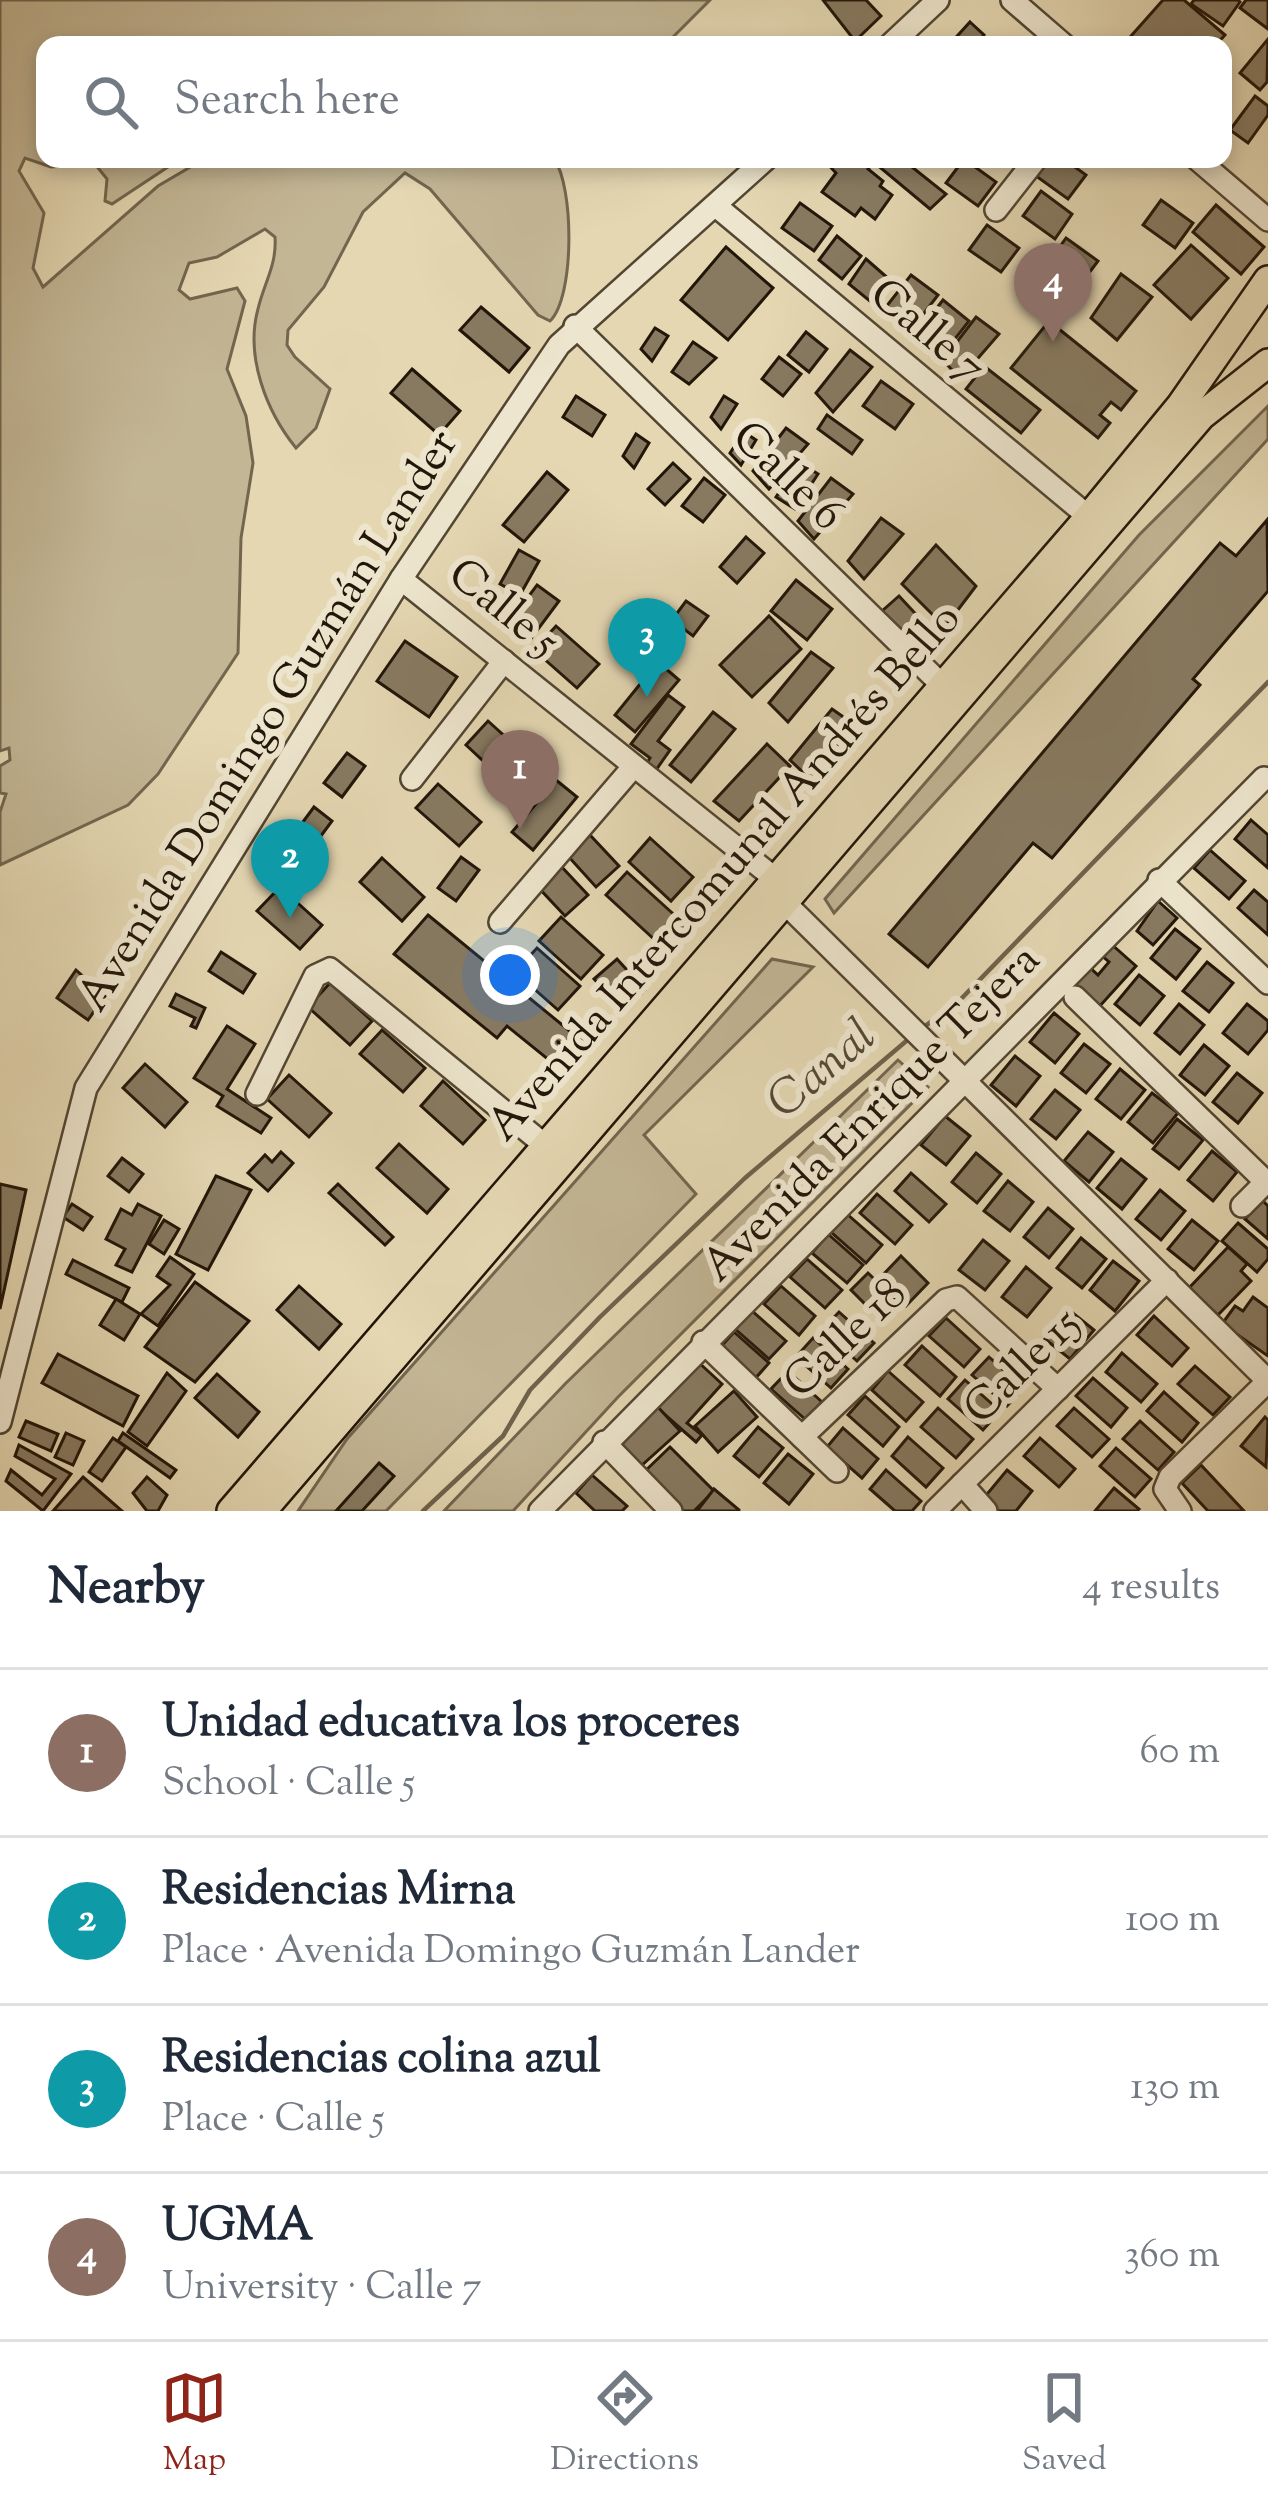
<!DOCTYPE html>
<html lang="en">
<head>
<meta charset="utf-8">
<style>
	:root { --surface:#fff; --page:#f2f2f3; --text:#1f2937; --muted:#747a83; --line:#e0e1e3; --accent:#8f2418 }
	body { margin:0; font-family:"Sorts Mill Goudy",serif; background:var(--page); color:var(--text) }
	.you { position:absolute; left:510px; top:975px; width:42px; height:42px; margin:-30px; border:9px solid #fff; border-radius:50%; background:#1a73e8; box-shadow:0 0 0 18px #1a73e833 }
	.badge { display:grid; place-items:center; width:78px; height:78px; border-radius:50%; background:var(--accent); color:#fff; font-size:39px; font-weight:700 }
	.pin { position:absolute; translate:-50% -99px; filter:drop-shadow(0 3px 6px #0008) }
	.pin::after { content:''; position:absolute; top:63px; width:42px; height:36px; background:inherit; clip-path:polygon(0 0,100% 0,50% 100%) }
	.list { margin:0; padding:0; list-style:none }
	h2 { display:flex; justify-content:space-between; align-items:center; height:156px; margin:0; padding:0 48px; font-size:51px }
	h2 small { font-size:39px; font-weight:400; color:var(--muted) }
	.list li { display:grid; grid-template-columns:78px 1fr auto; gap:36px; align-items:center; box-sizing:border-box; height:168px; padding:0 48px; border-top:3px solid var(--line) }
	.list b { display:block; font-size:45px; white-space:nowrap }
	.list p { margin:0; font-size:39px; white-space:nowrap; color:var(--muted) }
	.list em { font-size:39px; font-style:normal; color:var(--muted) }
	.icon { flex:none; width:66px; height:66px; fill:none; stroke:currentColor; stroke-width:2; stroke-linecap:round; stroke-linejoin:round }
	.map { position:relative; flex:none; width:1268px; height:1511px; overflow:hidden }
	.search { position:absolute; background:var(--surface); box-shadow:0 6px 18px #0003; left:36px; right:36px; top:36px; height:132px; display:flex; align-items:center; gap:30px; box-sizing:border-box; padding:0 42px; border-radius:24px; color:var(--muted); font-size:45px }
	.sheet { height:828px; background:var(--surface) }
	nav { display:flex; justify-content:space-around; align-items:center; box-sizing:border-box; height:168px; border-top:3px solid var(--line); background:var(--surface); font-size:33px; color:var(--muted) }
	nav a { display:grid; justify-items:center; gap:6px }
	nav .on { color:var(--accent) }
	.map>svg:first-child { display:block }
</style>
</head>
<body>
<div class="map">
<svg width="1268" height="1511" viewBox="0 0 1268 1511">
	<rect width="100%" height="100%" fill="#e4d7b2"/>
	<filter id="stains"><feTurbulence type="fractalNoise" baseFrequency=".00167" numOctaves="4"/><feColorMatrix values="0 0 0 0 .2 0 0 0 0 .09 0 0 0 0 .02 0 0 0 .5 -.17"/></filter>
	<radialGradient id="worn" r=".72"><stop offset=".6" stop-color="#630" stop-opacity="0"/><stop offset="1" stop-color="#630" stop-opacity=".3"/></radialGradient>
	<g fill="#c3b695" stroke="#72664f" stroke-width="3">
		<path d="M0,0h710l-45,45h-620v114h135l-68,45 -7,-3 2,-22 -12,-15 -44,3 -26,-9 -6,13 25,42 -11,55 10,19 115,-101 46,-27h350c20,27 21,138 -4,162l-12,-6 -108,-126 -25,-16 -42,39 -39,75 -36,43 -1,15 8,12 35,32 -14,39 -20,20c-30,-37 -51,-92 -38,-139 6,-26 19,-44 17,-72l-10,-8 -48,28 -28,6 -10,27 11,9 47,-11 8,13 -18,68 19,47 7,47 -12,75 -3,115 -80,121 -30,31 -128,60v-53l6,-18 -6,-1v-27l10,-6 -1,-12 -9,3z"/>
		<polygon points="1268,406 1268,439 834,913 825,899 1139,535"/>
		<polygon points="772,959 813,967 644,1135 696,1194 386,1511 298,1511 347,1439"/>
		<polygon points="898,1060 928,1087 618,1397 513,1511 444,1511 565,1384"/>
	</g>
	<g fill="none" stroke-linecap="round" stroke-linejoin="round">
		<g stroke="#6f624c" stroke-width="4.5">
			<polyline points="920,1030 961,999 1268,682"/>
			<polyline points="423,1511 503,1436 530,1390 600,1317 745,1178 911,1037"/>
		</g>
	</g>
	<g fill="#877a61" stroke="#221609" stroke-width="3">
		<polygon points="823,0 866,0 881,16 855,41"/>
		<polygon points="1163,0 1184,0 1225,35 1216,45 1123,45"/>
		<polygon points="1194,0 1238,0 1240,2 1223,26 1191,4"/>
		<polygon points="1246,0 1268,0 1268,29 1240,8"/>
		<polygon points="970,22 984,35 976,45 949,45"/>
		<polygon points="1268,39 1267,82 1260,90 1240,73"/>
		<polygon points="1255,96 1268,106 1268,115 1248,143 1230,130"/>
		<polygon points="823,159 863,159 871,165 868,169 883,181 880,186 892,195 875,219 861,208 855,216 822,192 836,173"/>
		<polygon points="870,159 902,159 946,194 930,209"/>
		<polygon points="964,159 996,182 978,206 946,183"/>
		<polygon points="1049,159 1064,159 1086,175 1068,199 1036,176"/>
		<polygon points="1041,191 1072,214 1055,239 1023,216"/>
		<polygon points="1161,200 1193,223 1175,248 1143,225"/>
		<polygon points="800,203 832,226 814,251 782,228"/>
		<polygon points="1216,205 1264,247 1241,274 1193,232"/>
		<polygon points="987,225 1019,248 1001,272 969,250"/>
		<polygon points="837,236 861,256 842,279 819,260"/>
		<polygon points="1066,238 1098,261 1080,285 1049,262"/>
		<polygon points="1191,245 1228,278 1191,319 1154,285"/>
		<polygon points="726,247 773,288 728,340 681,300"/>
		<polygon points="866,259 890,280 871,302 849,284"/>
		<polygon points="1121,274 1152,297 1117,340 1091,318"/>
		<polygon points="911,275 938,295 909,333 882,312"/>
		<polygon points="943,300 969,321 940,358 914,338"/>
		<polygon points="481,307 529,348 509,372 460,330"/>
		<polygon points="976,317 999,334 960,379 943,360"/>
		<polygon points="1049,321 1136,391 1121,410 1111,402 1100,415 1110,423 1098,438 1011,368"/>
		<polygon points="655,328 668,336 652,361 641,349"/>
		<polygon points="806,332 827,349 809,372 788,355"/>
		<polygon points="693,342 716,358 689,384 672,372"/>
		<polygon points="850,350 872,367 833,412 816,393"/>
		<polygon points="779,357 801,374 783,396 762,379"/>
		<polygon points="984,366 1040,410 1021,433 966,389"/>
		<polygon points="412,369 460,411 439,435 391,393"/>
		<polygon points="881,381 913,404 895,429 863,406"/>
		<polygon points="576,396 605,415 592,436 563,417"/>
		<polygon points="724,396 737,404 721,429 711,417"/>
		<polygon points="827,415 862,440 852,454 818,429"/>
		<polygon points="786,428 808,444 769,489 753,471"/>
		<polygon points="744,432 756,440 741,465 730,453"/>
		<polygon points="636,434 649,443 634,468 623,456"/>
		<polygon points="799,462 818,474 795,509 776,497"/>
		<polygon points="673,463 690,479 665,505 648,489"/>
		<polygon points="547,472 568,490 524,542 503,525"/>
		<polygon points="704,478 725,495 703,522 682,506"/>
		<polygon points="831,478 853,494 814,539 798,521"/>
		<polygon points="881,518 903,534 864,579 848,561"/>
		<polygon points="1267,520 1268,591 1193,679 1200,685 1052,858 1033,843 928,967 889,934 1220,543 1236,556"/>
		<polygon points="746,537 764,553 737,583 720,567"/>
		<polygon points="936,545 976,586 945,627 902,584"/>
		<polygon points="519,550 539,561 520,595 500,584"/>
		<polygon points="796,580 832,609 807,640 771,611"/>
		<polygon points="537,585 559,601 530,640 508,624"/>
		<polygon points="899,596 938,638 922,650 882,611"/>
		<polygon points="686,601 708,616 693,636 672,620"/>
		<polygon points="769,616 801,649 752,697 720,665"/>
		<polygon points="556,626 599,664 577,688 534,650"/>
		<polygon points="405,641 457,677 429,717 377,681"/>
		<polygon points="811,652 833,668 788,722 769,703"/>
		<polygon points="658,662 679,680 635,732 615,715"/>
		<polygon points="668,695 684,707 658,741 670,750 656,770 647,763 650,758 631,744"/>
		<polygon points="832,709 855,725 810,779 790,760"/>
		<polygon points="713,712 735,729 691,782 670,765"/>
		<polygon points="488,721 530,759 508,784 466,745"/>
		<polygon points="767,744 790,766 739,821 714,801"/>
		<polygon points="347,753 365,766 342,797 324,783"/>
		<polygon points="556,780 577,797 533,850 512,832"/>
		<polygon points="438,784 481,822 459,846 416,808"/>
		<polygon points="314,807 332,821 309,852 291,838"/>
		<polygon points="1251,820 1268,835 1268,868 1235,839"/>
		<polygon points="590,835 619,866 596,887 567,855"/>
		<polygon points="650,838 693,877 671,901 629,862"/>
		<polygon points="1210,850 1245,881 1229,899 1194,868"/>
		<polygon points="461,857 479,870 456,901 438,888"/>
		<polygon points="382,858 424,897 402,921 360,882"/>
		<polygon points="559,864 588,895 565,916 536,885"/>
		<polygon points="627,872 691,930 669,953 606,895"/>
		<polygon points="280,887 322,925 300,949 257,911"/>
		<polygon points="1254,890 1268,902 1268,935 1238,908"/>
		<polygon points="1158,901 1177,918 1153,945 1137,931"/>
		<polygon points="428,915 588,1046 565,1073 507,1026 497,1038 394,954"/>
		<polygon points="561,917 603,955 581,979 539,941"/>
		<polygon points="1175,929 1200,949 1176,979 1151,958"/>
		<polygon points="1110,943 1136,966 1099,1007 1072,983 1087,965 1098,975 1109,962 1100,954"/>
		<polygon points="537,948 580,986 558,1010 515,972"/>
		<polygon points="221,952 255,974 243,993 209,971"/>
		<polygon points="617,959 645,990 623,1011 594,979"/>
		<polygon points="1207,962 1233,983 1209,1012 1183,991"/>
		<polygon points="76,970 105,996 88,1020 57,998"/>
		<polygon points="1139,975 1164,996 1140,1025 1115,1004"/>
		<polygon points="330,983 372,1021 350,1045 308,1007"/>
		<polygon points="176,994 205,1008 196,1028 191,1026 195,1018 170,1006"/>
		<polygon points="1179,1004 1204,1025 1180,1054 1155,1033"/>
		<polygon points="1247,1004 1268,1021 1268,1030 1248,1054 1223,1033"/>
		<polygon points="1054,1013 1079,1034 1055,1063 1030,1042"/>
		<polygon points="227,1026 255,1044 227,1089 271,1118 261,1133 217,1106 223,1096 194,1078"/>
		<polygon points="382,1030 425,1068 403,1092 360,1054"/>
		<polygon points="1084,1044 1110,1064 1086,1093 1061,1073"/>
		<polygon points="1204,1045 1229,1066 1205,1095 1180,1075"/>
		<polygon points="1015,1056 1040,1076 1016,1106 991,1085"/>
		<polygon points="145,1064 187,1102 165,1127 123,1088"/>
		<polygon points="1120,1069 1145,1090 1121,1119 1096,1099"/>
		<polygon points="1237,1073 1262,1093 1238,1123 1213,1102"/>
		<polygon points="289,1075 331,1113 309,1137 267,1099"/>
		<polygon points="443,1081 485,1120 463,1144 421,1106"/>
		<polygon points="1055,1090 1080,1110 1056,1139 1031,1119"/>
		<polygon points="1152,1093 1178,1113 1153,1143 1128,1122"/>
		<polygon points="945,1116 970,1136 946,1165 921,1145"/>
		<polygon points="1177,1119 1203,1140 1179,1169 1153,1149"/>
		<polygon points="1088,1132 1113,1152 1089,1182 1064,1161"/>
		<polygon points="399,1144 448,1189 427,1213 377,1168"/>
		<polygon points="1212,1151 1237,1172 1213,1201 1188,1180"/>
		<polygon points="281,1152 293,1163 268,1191 248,1173 265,1155 272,1162"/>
		<polygon points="976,1153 1001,1174 977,1203 952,1182"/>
		<polygon points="122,1158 143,1174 129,1192 108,1176"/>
		<polygon points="1121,1159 1146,1179 1122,1209 1097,1188"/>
		<polygon points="911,1173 946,1204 929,1222 895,1191"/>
		<polygon points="216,1176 251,1190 208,1270 176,1254"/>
		<polygon points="1008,1181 1033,1202 1010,1231 984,1211"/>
		<polygon points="0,1184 26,1190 0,1309"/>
		<polygon points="338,1184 393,1237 385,1245 329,1193"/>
		<polygon points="1160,1190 1185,1211 1161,1240 1136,1219"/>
		<polygon points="877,1194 912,1225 895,1244 860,1213"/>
		<polygon points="1262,1200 1268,1206 1268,1239 1245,1219"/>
		<polygon points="72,1204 92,1217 83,1230 63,1217"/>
		<polygon points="138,1204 161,1216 132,1272 116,1265 125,1249 106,1239 121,1209 132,1215"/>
		<polygon points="1048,1208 1073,1229 1049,1258 1024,1237"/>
		<polygon points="847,1214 882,1245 866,1263 831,1232"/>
		<polygon points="164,1220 179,1229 164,1254 149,1244"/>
		<polygon points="1192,1220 1218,1241 1194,1270 1168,1249"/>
		<polygon points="1238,1223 1268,1249 1268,1259 1257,1272 1222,1241"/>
		<polygon points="828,1234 863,1265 847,1283 812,1253"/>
		<polygon points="1081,1238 1106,1259 1082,1288 1057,1268"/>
		<polygon points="983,1240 1009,1261 985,1290 959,1270"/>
		<polygon points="1228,1247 1247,1264 1241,1271 1251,1281 1218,1315 1189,1288"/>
		<polygon points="901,1256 928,1283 906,1306 878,1280"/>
		<polygon points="170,1257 194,1274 158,1326 141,1314 170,1285 157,1276"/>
		<polygon points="807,1259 842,1290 825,1308 790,1277"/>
		<polygon points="73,1260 129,1288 122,1302 66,1274"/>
		<polygon points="1113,1261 1139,1281 1115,1311 1090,1290"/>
		<polygon points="1026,1267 1051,1288 1027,1317 1002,1297"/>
		<polygon points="868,1273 897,1301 880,1319 851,1290"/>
		<polygon points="195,1282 249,1321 195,1382 145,1347"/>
		<polygon points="299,1286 341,1324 319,1349 277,1310"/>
		<polygon points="781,1286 815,1316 799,1335 764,1304"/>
		<polygon points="1253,1297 1268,1308 1268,1356 1222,1324 1235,1306 1243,1311"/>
		<polygon points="116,1299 140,1314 124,1340 100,1325"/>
		<polygon points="751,1310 786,1341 769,1359 734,1328"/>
		<polygon points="1069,1310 1094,1330 1070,1359 1045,1339"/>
		<polygon points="839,1312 874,1343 857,1361 822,1330"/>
		<polygon points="1154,1316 1188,1348 1172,1366 1137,1335"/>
		<polygon points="946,1318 980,1349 964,1367 929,1336"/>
		<polygon points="734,1332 769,1363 753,1381 718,1350"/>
		<polygon points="813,1338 848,1369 831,1388 796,1357"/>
		<polygon points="922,1346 956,1377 940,1396 905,1365"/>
		<polygon points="1122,1353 1157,1384 1141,1402 1106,1372"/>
		<polygon points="58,1354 138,1396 123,1426 42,1383"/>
		<polygon points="989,1357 1024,1388 1007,1406 972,1375"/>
		<polygon points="696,1360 722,1384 687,1423 702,1435 696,1442 655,1406"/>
		<polygon points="1195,1366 1230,1397 1213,1415 1178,1384"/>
		<polygon points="788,1371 822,1402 806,1420 771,1389"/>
		<polygon points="888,1371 923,1402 906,1421 872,1390"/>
		<polygon points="167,1373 186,1391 147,1446 128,1432"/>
		<polygon points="217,1374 259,1412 238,1437 195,1398"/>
		<polygon points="1093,1378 1127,1408 1111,1427 1076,1396"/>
		<polygon points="965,1380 1000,1411 983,1430 948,1399"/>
		<polygon points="734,1391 757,1417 718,1452 695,1426"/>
		<polygon points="1164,1392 1198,1423 1182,1442 1147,1411"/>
		<polygon points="865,1396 899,1427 883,1446 848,1415"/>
		<polygon points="656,1405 680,1431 641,1466 617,1440"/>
		<polygon points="938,1408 973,1439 956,1458 921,1427"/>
		<polygon points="1074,1408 1109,1439 1092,1457 1057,1426"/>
		<polygon points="1265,1417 1268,1420 1266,1467 1241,1446"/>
		<polygon points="26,1421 58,1434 51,1451 19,1437"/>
		<polygon points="1140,1421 1174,1452 1158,1470 1123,1439"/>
		<polygon points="758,1427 783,1448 759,1477 734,1456"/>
		<polygon points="843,1428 878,1459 862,1478 827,1447"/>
		<polygon points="66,1433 84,1441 73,1465 55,1457"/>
		<polygon points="123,1433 176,1470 170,1478 118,1441"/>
		<polygon points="908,1437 943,1468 926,1487 892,1456"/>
		<polygon points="113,1438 126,1447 102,1481 89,1472"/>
		<polygon points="1040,1438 1075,1469 1059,1487 1024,1456"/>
		<polygon points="19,1445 71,1474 43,1511 6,1481 11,1470 42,1495 55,1479 15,1456"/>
		<polygon points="670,1447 714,1491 694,1511 675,1511 642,1474"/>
		<polygon points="1116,1448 1151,1479 1135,1497 1100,1466"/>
		<polygon points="788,1454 813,1474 789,1504 764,1483"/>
		<polygon points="379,1463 394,1476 362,1511 336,1511"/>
		<polygon points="1201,1465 1244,1511 1208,1511 1182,1483"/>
		<polygon points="886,1470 921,1501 912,1511 895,1511 870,1489"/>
		<polygon points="1007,1470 1032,1491 1016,1511 997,1511 983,1499"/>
		<polygon points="592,1475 627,1506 622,1511 595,1511 576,1493"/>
		<polygon points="83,1477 122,1511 53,1511"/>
		<polygon points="147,1477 167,1495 158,1511 147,1511 133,1493"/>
		<polygon points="1114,1488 1139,1509 1137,1511 1095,1511"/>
		<polygon points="714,1489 739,1510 739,1511 697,1511"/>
	</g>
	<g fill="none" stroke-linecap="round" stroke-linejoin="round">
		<g stroke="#524633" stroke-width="26">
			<g id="minor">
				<polyline points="1012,0 1064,45"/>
				<polyline points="890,45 938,0"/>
				<polyline points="1197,159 1268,220"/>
				<polyline points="716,206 1089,517"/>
				<polyline points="996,210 1036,159"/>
				<polyline points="575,326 943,686"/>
				<polyline points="401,579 778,881"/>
				<polyline points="412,779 504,661"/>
				<polyline points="1159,880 1268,983"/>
				<polyline points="786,904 1268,1381 1170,1477 1165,1489 1180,1511"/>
				<polyline points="500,922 634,766"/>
				<polyline points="1075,997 1266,1182"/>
				<polyline points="257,1094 315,976 330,969 547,1147"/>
				<polyline points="1242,1206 1268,1180"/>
				<polyline points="703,1342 837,1471"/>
				<polyline points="0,1422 86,1088 401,579 559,345 766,159"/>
				<polyline points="802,1437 946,1300 957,1297 1058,1389"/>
				<polyline points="604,1442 671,1511"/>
				<polyline points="962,1484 986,1511"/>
				<polyline points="540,1511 1264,778"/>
				<polyline points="935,1511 1167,1280"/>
			</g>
		</g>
		<g stroke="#221609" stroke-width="32">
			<g id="major">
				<polyline points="231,1511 1089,517 1181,405 1268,280"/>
				<polyline points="262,1511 1201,416 1268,363"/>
			</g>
		</g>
		<use href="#minor" stroke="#ede5cd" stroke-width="21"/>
		<use href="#major" stroke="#e4d7b2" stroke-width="27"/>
	</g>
	<g text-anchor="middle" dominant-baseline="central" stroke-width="12" stroke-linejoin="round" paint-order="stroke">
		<g font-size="45" fill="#221609" stroke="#ede5cd">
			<text transform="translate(926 333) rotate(40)">Calle 7</text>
			<text transform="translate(786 478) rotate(44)">Calle 6</text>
			<text transform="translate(502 610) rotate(39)">Calle 5</text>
			<text transform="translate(270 722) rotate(-58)">Avenida Domingo Guzmán Lander</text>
			<text transform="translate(726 874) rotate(-49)">Avenida Intercomunal Andrés Bello</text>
			<text transform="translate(873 1115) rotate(-45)">Avenida Enrique Tejera</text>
			<text transform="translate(847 1340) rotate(-44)">Calle 18</text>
			<text transform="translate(1024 1368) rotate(-45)">Calle 15</text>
		</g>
		<g font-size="48" font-style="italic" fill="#554936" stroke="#ede5cd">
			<text transform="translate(823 1071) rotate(-40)">Canal</text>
		</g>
	</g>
	<rect width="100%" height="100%" filter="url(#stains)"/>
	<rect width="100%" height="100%" fill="url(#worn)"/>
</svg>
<div class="you"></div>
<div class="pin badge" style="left:520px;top:829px;background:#8d6e63">1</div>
<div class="pin badge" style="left:290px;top:918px;background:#0f9aa8">2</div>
<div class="pin badge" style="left:647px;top:697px;background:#0f9aa8">3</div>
<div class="pin badge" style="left:1053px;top:342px;background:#8d6e63">4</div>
<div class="search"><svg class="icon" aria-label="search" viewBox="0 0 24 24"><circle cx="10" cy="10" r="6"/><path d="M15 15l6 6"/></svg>Search here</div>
</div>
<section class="sheet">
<h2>Nearby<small>4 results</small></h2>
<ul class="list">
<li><span class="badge" style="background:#8d6e63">1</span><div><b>Unidad educativa los proceres</b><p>School · Calle 5</p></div><em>60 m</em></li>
<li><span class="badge" style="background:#0f9aa8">2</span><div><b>Residencias Mirna</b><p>Place · Avenida Domingo Guzmán Lander</p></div><em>100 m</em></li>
<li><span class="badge" style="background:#0f9aa8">3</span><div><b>Residencias colina azul</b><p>Place · Calle 5</p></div><em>130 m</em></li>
<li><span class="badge" style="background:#8d6e63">4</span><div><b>UGMA</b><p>University · Calle 7</p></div><em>360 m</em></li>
</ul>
</section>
<nav>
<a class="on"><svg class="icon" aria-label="map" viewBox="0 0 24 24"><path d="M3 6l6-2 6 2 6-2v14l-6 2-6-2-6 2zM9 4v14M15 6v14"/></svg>Map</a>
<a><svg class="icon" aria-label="directions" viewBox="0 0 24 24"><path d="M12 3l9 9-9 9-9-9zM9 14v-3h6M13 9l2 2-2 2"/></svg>Directions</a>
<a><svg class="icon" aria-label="saved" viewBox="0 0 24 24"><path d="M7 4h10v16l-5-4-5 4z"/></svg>Saved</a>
</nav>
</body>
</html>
